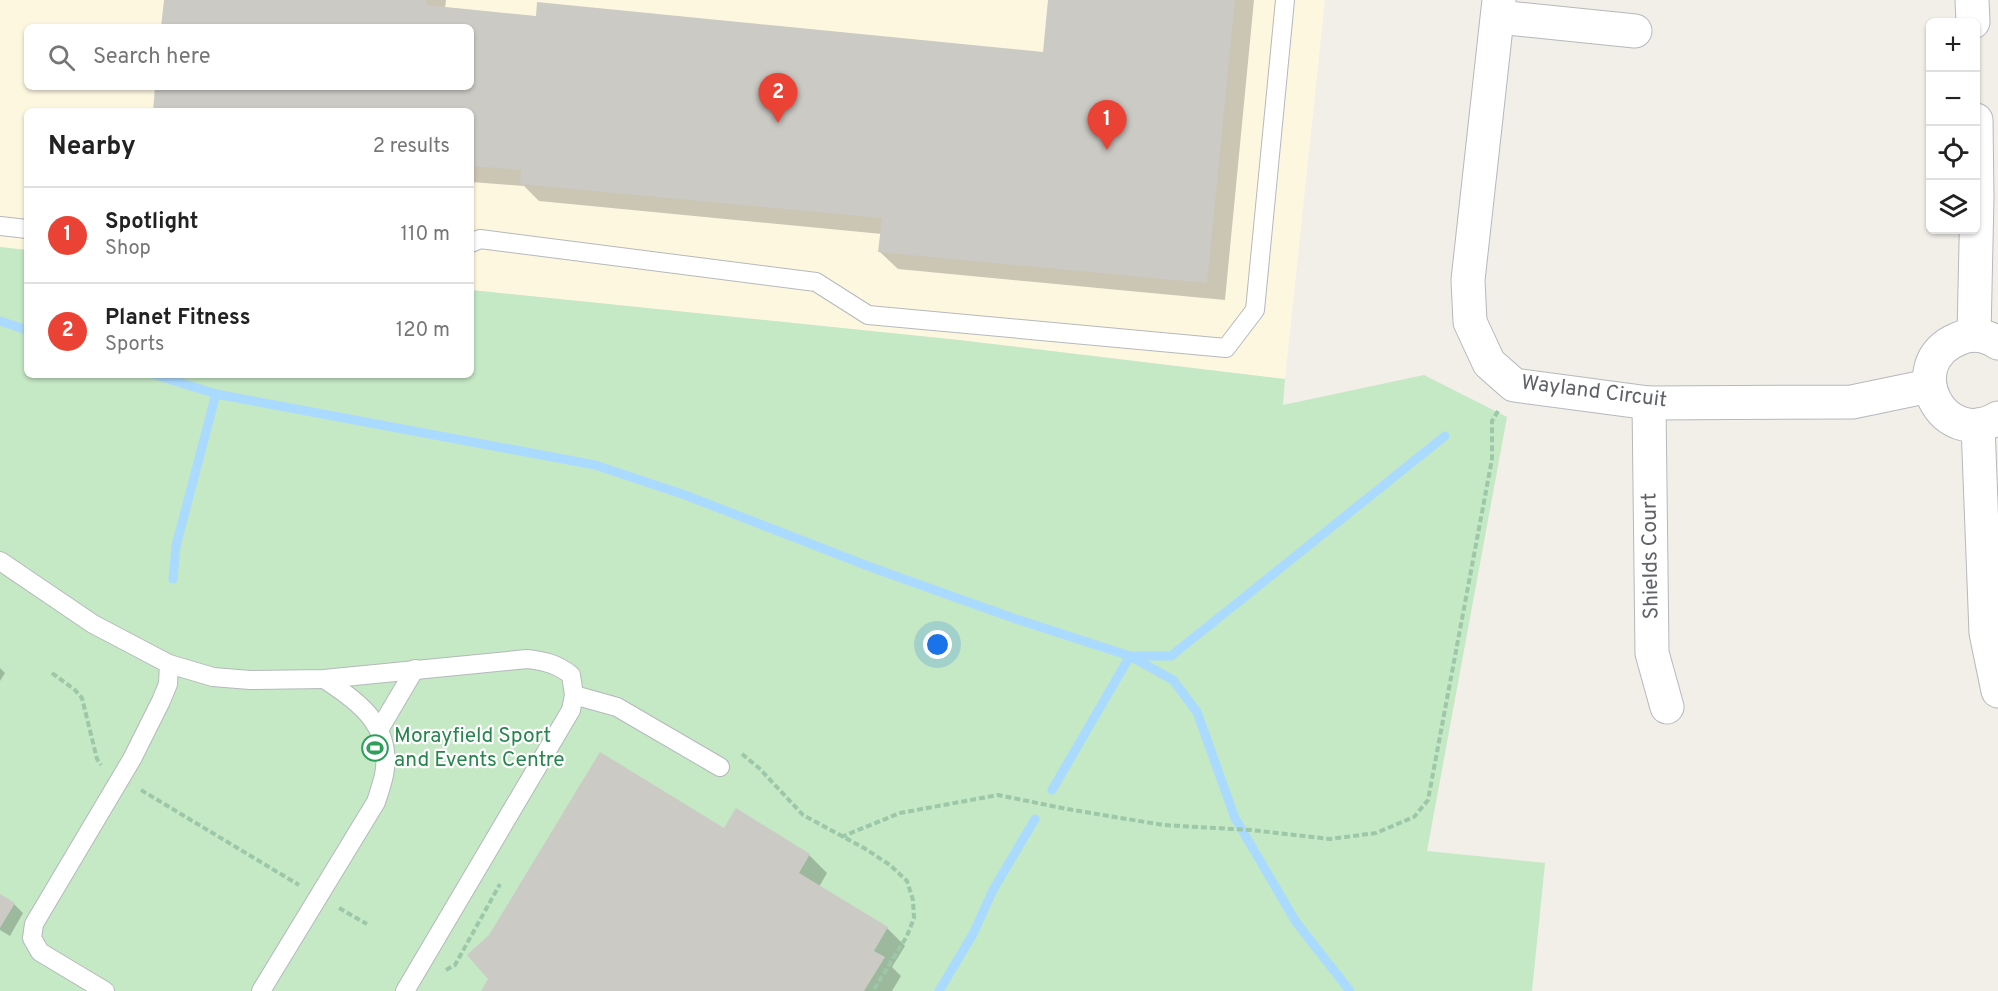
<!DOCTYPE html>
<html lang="en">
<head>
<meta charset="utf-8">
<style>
	:root { --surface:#fff; --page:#f6f6f6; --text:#222; --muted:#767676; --line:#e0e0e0; --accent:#ea4335 }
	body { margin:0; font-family:Overpass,sans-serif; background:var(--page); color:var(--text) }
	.controls { position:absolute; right:18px; top:18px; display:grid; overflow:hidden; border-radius:9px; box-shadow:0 2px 4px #0004 }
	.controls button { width:54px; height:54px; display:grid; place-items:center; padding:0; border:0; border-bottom:2px solid var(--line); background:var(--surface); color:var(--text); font:30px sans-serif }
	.you { position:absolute; left:938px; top:645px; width:21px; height:21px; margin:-15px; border:4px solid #fff; border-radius:50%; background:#1a73e8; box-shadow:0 0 0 9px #1a73e833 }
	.badge { display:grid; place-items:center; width:39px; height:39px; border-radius:50%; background:var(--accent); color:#fff; font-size:20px; font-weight:700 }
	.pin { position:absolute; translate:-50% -50px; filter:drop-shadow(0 2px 3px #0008) }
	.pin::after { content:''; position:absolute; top:32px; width:21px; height:18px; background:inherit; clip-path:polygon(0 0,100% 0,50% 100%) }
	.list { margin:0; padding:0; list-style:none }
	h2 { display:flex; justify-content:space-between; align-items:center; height:78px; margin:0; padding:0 24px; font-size:26px }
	h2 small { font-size:20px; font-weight:400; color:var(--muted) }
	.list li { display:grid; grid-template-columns:39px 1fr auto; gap:18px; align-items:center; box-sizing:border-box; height:96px; padding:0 24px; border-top:2px solid var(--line) }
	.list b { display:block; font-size:22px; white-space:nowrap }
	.list p { margin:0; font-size:20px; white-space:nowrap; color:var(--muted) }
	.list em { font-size:20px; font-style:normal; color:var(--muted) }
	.icon { flex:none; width:33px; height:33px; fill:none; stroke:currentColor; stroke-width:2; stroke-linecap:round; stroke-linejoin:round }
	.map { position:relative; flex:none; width:1998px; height:991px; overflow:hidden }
	.search { position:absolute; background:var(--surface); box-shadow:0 2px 4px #0004; left:24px; top:24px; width:450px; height:66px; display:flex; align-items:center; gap:15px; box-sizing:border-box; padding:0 21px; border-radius:9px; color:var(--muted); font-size:22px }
	.panel { position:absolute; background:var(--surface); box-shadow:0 2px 4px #0004; left:24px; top:108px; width:450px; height:270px; border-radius:9px }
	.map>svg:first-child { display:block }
</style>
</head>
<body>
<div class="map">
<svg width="1998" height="991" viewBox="0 0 1998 991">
	<rect width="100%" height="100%" fill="#f1efe8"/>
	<path fill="#fef7e0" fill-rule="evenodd" d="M0,0h1325l-40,379 -326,-39 -488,-50v-179h-444v139l-27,-3zM27,27h444v60h-444z"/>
	<polygon fill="#c5e8c5" points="0,247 27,250 27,375 471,375 471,290 959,340 1285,379 1283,405 1424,375 1507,417 1427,851 1545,863 1532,991 0,991"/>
	<g fill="#0003">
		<polygon points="165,0 446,0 445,9 537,18 1044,54 1049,0 1254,0 1225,300 898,269 880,252 882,234 539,201 524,186 471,182 471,111 154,111 157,87 471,87 471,27 162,27"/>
		<polygon points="0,668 5,673 0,681"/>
		<polygon points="725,830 809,855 827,873 819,887 887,928 905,946 892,967 901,976 892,991 482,991"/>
		<polygon points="0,896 14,904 23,913 10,936 0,930"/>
	</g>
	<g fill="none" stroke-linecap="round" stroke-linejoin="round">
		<g stroke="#aadaff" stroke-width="9">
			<polyline points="0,321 27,330"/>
			<polyline points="156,375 216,394 595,465 685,495 873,568 1013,618 1130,656 1171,656 1445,436"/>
			<polyline points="173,579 176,546 216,394"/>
			<polyline points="1052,790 1130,656 1173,680 1197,712 1235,818 1296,922 1350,991"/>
			<polyline points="939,991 973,934 993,890 1035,819"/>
		</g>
	</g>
	<g fill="#cccac5">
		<polygon points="164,0 426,0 426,5 536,16 537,2 1043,52 1048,0 1235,0 1207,283 878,252 882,218 520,184 521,170 471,166 471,111 153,111 155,87 471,87 471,27 161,27"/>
		<polygon points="600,752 724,828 736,808 810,854 799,873 888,927 874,951 885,957 864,991 481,991 488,979 467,955 489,935"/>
		<polygon points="0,894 15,903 0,928"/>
	</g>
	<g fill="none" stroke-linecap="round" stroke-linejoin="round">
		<g stroke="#b5b8bc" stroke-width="20">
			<g id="lane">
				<polyline points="0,226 27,229"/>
				<polyline points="471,243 480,239 816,282 868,315 1226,348 1255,310 1285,0"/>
				<path d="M0,561l93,63 76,40 44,13 37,3 74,-1 203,-20c18,2 30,5 44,16l3,20 -3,15 -166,281"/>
				<polyline points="574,695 617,707 720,767"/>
				<polyline points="379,730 415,669"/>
				<polyline points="105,991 40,952 32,938 34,924 132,759 161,701 168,684 169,664"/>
				<path d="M261,991l115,-189c3,-9 6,-18 8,-27 9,-48 -24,-73 -60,-96"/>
			</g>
		</g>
		<g stroke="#b5b8bc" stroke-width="35">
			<g id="street">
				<polyline points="1499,0 1468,280 1470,322 1489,363 1514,385 1649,403 1852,402 1929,386"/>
				<polyline points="1972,0 1973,22"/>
				<polyline points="1498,17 1635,31"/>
				<polyline points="1974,335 1977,197 1976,120"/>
				<path d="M1998,343c-12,-8 -27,-10 -40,-4 -60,25 -15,112 40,79"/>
				<polyline points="1649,403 1652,653 1667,707"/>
				<polyline points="1978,425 1986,633 1998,691"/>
			</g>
		</g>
		<g stroke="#9cc7a9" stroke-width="4" stroke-dasharray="6 3" stroke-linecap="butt">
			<polyline points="52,673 75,690 82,698 97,759 101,765"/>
			<polyline points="742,754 759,768 803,815 864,848 890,865 907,881 913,900 914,918 907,936 873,991"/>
			<polyline points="141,790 299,885"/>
			<polyline points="841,837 900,813 998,795 1067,809 1163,825 1251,830 1330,839 1376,833 1414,817 1428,800 1492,459 1492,421 1498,411"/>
			<polyline points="339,908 367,924"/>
			<polyline points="446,970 455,965 500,884"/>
		</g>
		<use href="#lane" stroke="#fff" stroke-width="18"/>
		<use href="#street" stroke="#fff" stroke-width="33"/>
	</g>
	<defs>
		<g id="stadium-ring" transform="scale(1.35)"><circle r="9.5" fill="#fff" stroke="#2e9e5b" stroke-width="1.5"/><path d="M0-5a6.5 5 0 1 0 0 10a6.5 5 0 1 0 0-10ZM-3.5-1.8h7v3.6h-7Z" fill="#2e9e5b"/></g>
	</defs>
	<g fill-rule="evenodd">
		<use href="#stadium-ring" x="375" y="748"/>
	</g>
	<g text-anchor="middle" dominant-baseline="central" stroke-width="4.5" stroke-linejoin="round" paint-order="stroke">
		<g font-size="21" fill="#5f6368" stroke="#fff">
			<text transform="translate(1594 392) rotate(7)">Wayland Circuit</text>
			<text transform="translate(1651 556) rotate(-91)">Shields Court</text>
		</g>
		<g font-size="21" fill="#27864d" stroke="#fff" text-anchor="start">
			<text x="394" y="736">Morayfield Sport<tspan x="394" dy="24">and Events Centre</tspan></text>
		</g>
	</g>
</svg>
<div class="controls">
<button>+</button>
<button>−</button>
<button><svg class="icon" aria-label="locate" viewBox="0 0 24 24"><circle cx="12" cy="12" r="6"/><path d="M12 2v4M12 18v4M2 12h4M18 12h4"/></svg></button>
<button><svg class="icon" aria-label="layers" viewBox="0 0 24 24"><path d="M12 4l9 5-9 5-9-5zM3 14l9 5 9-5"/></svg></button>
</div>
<div class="you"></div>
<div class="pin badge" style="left:1107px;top:150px">1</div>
<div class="pin badge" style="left:778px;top:123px">2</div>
<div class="search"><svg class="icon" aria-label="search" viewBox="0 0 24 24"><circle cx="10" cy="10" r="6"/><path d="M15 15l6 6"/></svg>Search here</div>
<section class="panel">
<h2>Nearby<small>2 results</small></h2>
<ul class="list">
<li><span class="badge">1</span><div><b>Spotlight</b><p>Shop</p></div><em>110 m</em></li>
<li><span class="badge">2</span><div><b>Planet Fitness</b><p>Sports</p></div><em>120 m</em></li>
</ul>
</section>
</div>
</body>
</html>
